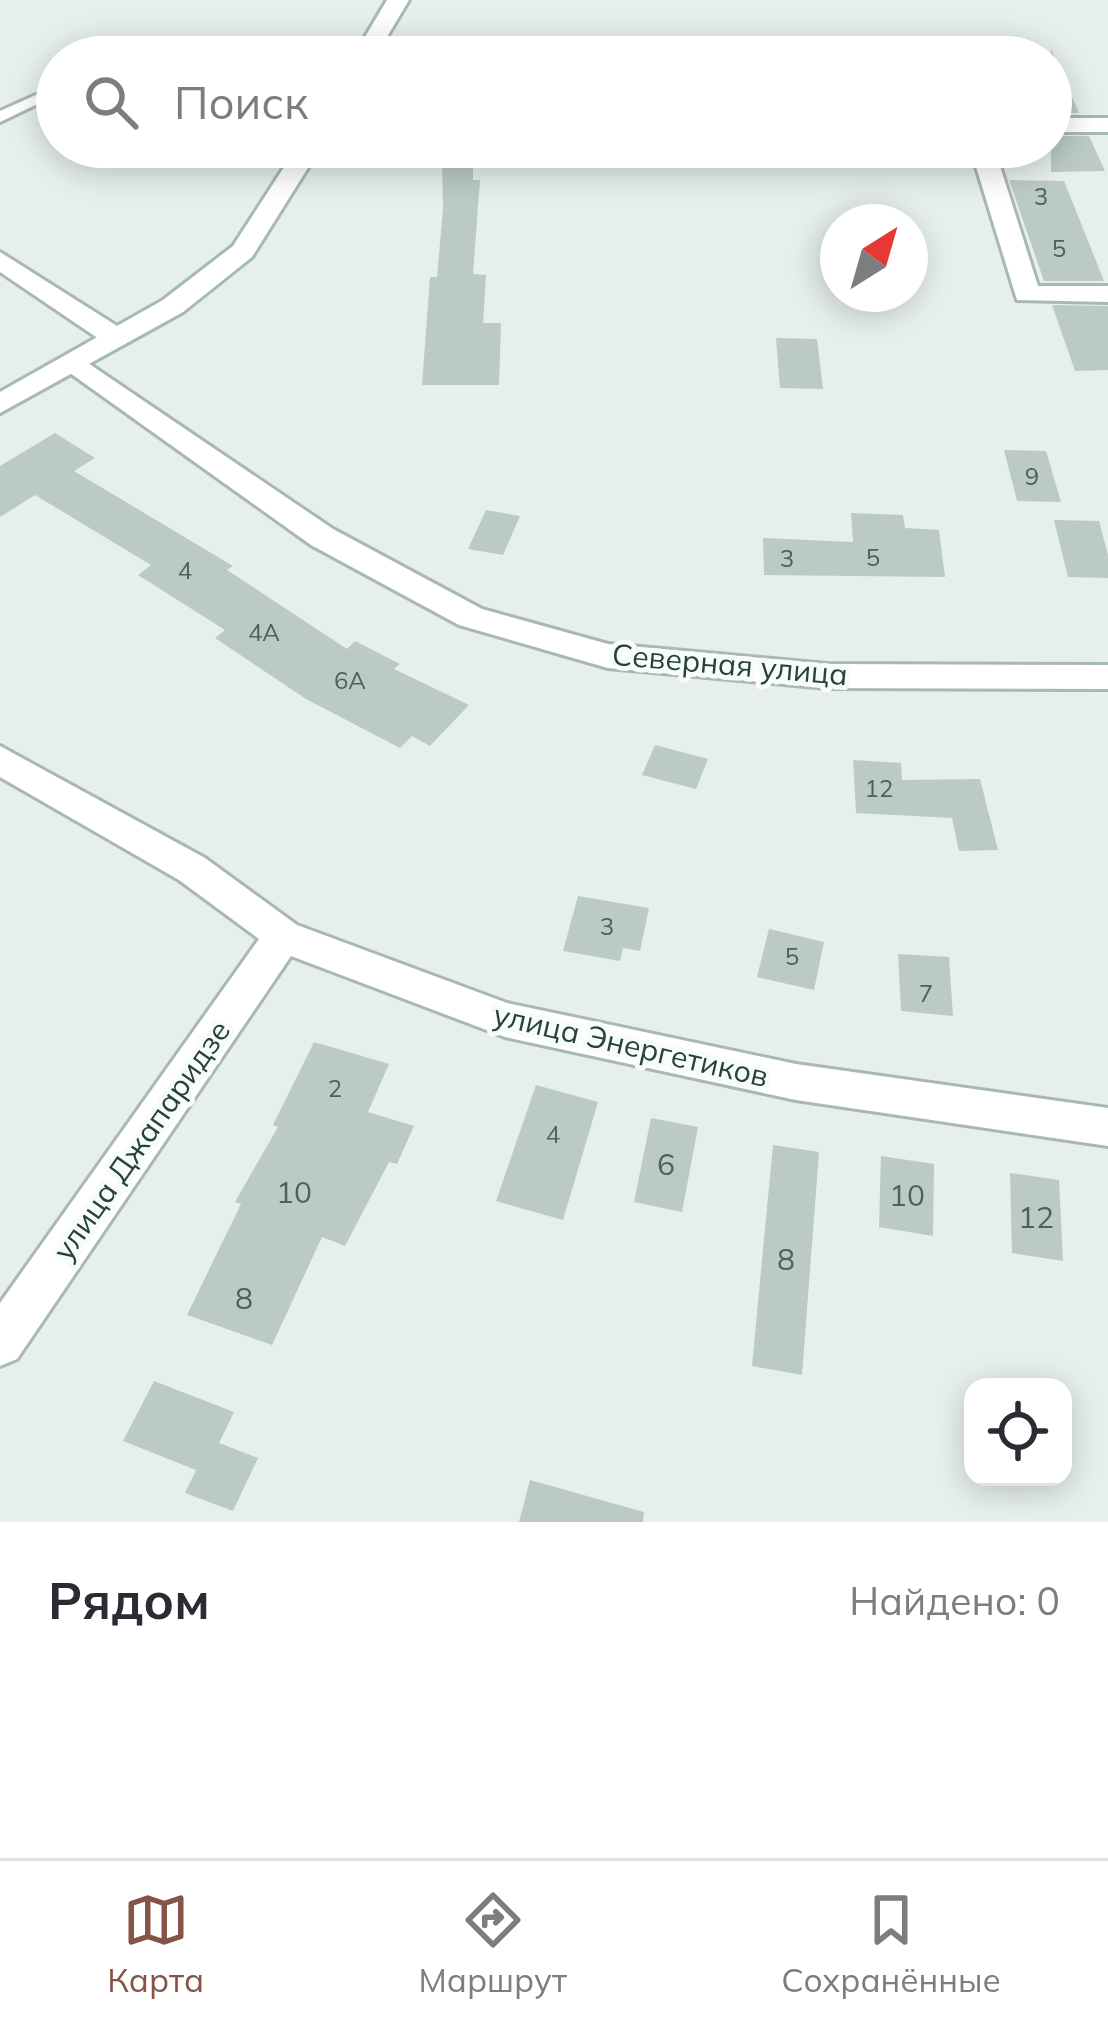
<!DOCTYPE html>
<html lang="ru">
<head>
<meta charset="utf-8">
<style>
	:root { --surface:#fff; --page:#f2f2f3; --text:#2b2b33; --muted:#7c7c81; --line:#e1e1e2; --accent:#855347 }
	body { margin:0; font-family:Mulish,sans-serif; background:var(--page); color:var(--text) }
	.controls { position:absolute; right:36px; bottom:36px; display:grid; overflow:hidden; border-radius:24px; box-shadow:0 6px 30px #0003 }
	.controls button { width:108px; height:108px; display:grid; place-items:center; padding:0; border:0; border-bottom:3px solid var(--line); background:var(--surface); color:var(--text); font:60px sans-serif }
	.compass { position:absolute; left:820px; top:204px; width:108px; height:108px; border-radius:50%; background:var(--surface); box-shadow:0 6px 30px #0003; rotate:37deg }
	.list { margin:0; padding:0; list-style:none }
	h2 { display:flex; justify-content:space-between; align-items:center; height:156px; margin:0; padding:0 48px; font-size:51px }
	h2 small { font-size:39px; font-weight:400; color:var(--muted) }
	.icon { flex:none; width:66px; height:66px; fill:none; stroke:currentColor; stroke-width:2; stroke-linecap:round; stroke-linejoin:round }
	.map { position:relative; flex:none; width:1108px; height:1522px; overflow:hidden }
	.search { position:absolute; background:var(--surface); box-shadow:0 6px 30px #0003; left:36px; right:36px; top:36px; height:132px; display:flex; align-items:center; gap:30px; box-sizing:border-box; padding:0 42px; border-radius:66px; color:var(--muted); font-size:45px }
	.sheet { height:336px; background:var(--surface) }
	nav { display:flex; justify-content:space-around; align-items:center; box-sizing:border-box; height:168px; border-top:3px solid var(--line); background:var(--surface); font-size:33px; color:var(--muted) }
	nav a { display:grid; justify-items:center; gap:6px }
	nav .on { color:var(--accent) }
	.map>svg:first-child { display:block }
</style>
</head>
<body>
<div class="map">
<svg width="1108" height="1522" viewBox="0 0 1108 1522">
	<rect width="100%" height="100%" fill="#e6efeb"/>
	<g fill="#bbcac4">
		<polygon points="1051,49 1079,113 1051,113"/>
		<polygon points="1051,136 1089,136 1105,171 1051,172"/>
		<polygon points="442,160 473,160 473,180 480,180 473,274 486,275 483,323 501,323 499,385 422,385 430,277 437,277 443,209"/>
		<polygon points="1009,180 1064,181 1104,281 1044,281"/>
		<polygon points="1052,305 1108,306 1108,370 1075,371"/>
		<polygon points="776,338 817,339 823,389 780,388"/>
		<polygon points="55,433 95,458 74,471 233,566 227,570 347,649 355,641 400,664 394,669 469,705 430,746 412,736 400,748 306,699 215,638 225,630 138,575 151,565 35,495 0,517 0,466"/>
		<polygon points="1004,450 1046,451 1061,502 1017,501"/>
		<polygon points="486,510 520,516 503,555 468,549"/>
		<polygon points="851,513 903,515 905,528 939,530 945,577 764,575 763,538 853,542"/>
		<polygon points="1054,520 1099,521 1108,555 1108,578 1068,577"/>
		<polygon points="655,745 708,759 696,789 642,775"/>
		<polygon points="853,760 901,763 902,780 980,779 998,850 959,851 952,818 856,813"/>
		<polygon points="578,896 649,908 640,951 623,948 620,961 563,951"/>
		<polygon points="769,929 824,942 814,990 757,977"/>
		<polygon points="898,954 949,957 953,1016 901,1011"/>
		<polygon points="314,1042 389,1064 368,1112 414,1126 397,1164 389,1162 345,1246 322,1237 272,1345 187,1315 241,1204 235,1202 278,1127 273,1125"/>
		<polygon points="536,1085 598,1102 563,1220 496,1201"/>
		<polygon points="651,1118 698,1127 682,1212 634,1202"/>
		<polygon points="773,1145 819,1152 802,1375 752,1366"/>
		<polygon points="881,1156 934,1164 933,1236 879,1227"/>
		<polygon points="1010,1173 1059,1180 1063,1261 1012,1253"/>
		<polygon points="154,1381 234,1412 219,1443 258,1458 233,1511 185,1493 196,1470 123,1441"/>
		<polygon points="530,1480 644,1512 643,1522 519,1522"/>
	</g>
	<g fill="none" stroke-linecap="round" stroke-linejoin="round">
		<g stroke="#a8b8b2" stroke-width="6">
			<polygon id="lane" points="36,95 50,98 0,122 0,111"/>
		</g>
		<g stroke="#a8b8b2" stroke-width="6">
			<g id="street">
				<rect x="1051" y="118" width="57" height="14"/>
				<polygon points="970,147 994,147 1038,286 1108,286 1108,302 1017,300"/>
				<polygon points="0,252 125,331 129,337 125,343 105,343 0,272"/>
				<polygon points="73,353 333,529 482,609 608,644 827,664 1108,665 1108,689 827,688 608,668 459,625 311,545 63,368 59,362"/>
				<polygon points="0,746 205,858 297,925 507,1003 796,1064 1108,1108 1108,1146 796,1100 505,1037 291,956 17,1359 0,1366 0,1303 259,939 179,880 0,777"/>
			</g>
		</g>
		<g stroke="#a4bbb3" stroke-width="6">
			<g id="secondary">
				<polygon points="387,0 409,0 375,57 353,57"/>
				<polygon points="297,147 321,147 252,257 183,312 0,413 0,392 163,300 233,246"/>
			</g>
		</g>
		<use href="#lane" fill="#fff" fill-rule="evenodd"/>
		<use href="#street" fill="#fff" fill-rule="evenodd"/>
		<use href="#secondary" fill="#fff" fill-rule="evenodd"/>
	</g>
	<g text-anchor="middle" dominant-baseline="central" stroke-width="10" stroke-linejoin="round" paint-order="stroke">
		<g font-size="24" fill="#4a645c">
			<text x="1041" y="196">3</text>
			<text x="1059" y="248">5</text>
			<text x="1032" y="476">9</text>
			<text x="873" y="557">5</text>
			<text x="787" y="558">3</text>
			<text x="185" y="570">4</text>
			<text x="264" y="632">4А</text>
			<text x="350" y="680">6А</text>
			<text x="879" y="788">12</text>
			<text x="607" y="926">3</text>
			<text x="792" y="956">5</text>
			<text x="926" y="993">7</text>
			<text x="335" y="1088">2</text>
			<text x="553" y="1134">4</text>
		</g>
		<g font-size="30" fill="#24423a" stroke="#f7fbf9">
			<text transform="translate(730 664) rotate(5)">Северная улица</text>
			<text transform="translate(631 1045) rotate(13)">улица Энергетиков</text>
			<text transform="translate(141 1140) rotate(-55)">улица Джапаридзе</text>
		</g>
		<g font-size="30" fill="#4a645c">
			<text x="666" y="1164">6</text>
			<text x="294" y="1192">10</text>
			<text x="907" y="1195">10</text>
			<text x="1036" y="1217">12</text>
			<text x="786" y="1259">8</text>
			<text x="244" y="1298">8</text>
		</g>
	</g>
</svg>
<div class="controls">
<button><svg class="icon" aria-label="locate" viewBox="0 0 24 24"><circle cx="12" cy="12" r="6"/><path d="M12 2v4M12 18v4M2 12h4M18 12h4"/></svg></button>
</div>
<svg class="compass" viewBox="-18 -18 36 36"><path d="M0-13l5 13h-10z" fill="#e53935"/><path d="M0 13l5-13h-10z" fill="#7c7c81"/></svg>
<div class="search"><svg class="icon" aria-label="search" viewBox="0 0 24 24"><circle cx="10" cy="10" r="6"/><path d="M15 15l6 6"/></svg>Поиск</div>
</div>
<section class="sheet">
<h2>Рядом<small>Найдено: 0</small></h2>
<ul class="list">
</ul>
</section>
<nav>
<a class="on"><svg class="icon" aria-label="map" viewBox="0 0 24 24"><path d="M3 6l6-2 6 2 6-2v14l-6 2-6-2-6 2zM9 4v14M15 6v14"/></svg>Карта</a>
<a><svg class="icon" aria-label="directions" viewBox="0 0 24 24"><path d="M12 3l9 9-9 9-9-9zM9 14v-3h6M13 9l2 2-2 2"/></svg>Маршрут</a>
<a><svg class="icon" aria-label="saved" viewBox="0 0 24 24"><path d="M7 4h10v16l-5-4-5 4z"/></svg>Сохранённые</a>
</nav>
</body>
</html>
